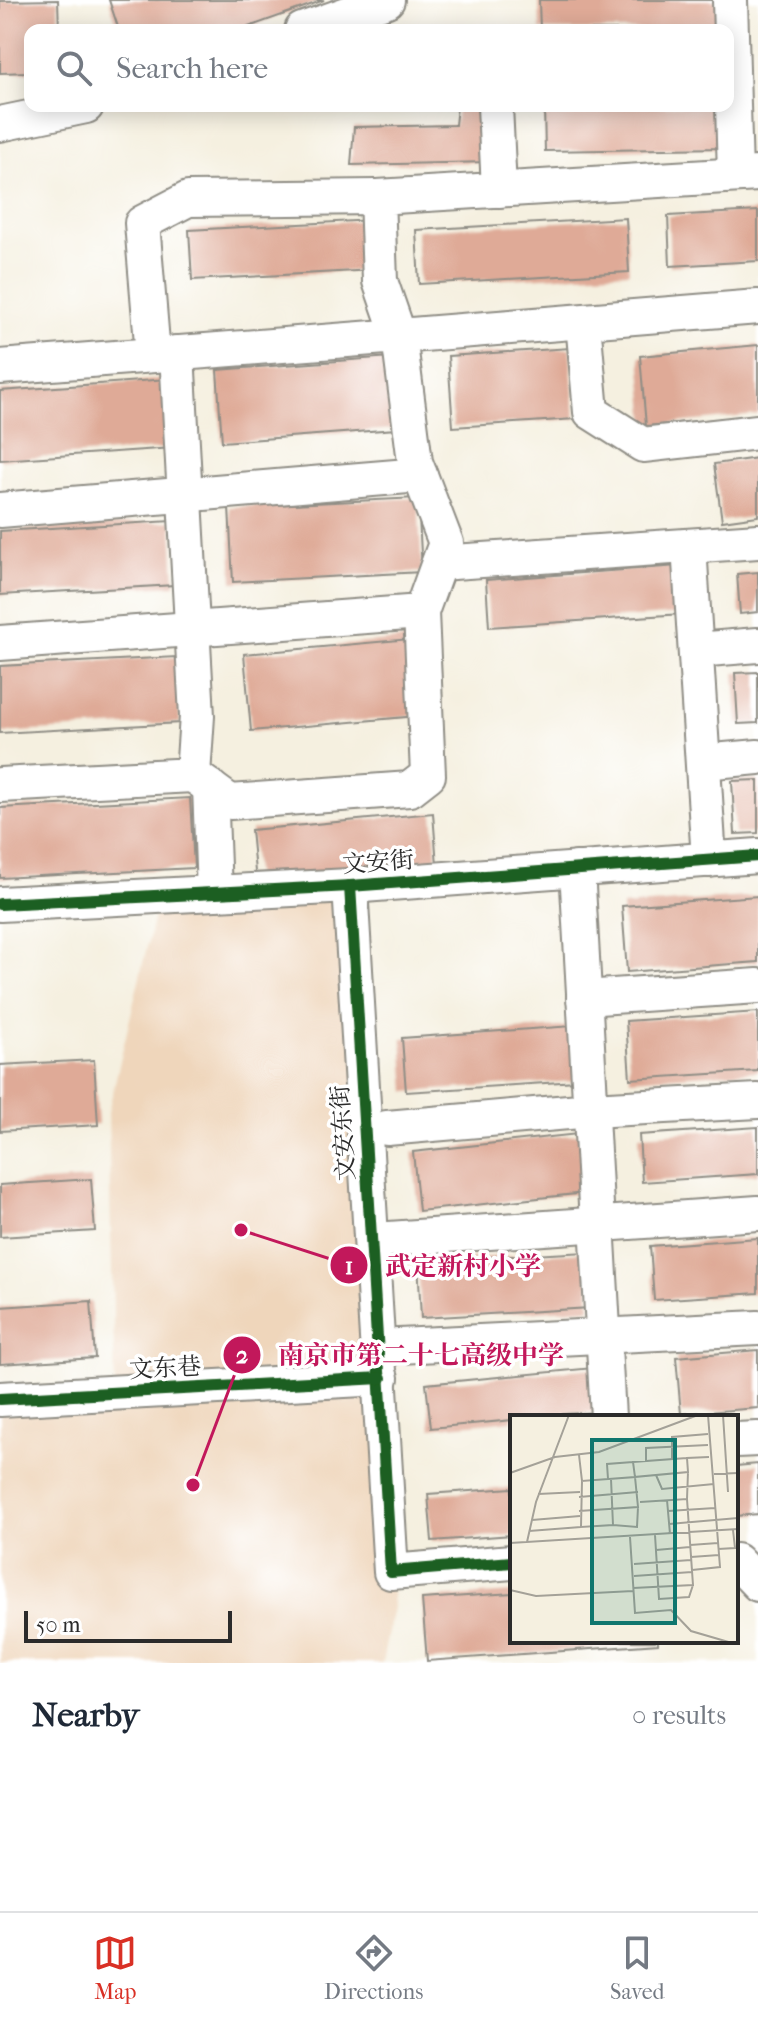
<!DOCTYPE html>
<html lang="en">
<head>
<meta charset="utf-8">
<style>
	:root { --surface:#fff; --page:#f6f6f7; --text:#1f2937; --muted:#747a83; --line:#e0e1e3; --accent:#d93025 }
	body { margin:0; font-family:"IM FELL French Canon","Noto Serif SC",serif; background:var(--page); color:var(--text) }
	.scale { position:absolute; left:24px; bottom:20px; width:208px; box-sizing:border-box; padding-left:8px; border:4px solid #2b2b2b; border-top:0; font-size:22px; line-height:28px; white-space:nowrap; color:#2b2b2b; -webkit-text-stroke:6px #fff; paint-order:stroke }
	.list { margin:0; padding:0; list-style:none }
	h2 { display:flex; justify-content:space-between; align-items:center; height:104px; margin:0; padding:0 32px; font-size:34px }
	h2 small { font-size:26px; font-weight:400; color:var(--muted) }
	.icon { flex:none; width:44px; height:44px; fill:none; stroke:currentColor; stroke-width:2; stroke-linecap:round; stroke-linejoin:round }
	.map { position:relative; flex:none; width:758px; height:1663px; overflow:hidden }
	.search { position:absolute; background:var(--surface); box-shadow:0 4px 20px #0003; left:24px; right:24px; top:24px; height:88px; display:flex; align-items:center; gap:20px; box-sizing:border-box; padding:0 28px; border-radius:16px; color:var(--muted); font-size:30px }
	.sheet { height:248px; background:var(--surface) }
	nav { display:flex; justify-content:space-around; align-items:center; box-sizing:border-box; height:112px; border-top:2px solid var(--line); background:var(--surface); font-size:22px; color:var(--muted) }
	nav a { display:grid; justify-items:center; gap:4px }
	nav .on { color:var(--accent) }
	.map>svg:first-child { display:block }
</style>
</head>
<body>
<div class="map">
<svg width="758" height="1663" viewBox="0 0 758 1663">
	<rect width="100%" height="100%" fill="#fff"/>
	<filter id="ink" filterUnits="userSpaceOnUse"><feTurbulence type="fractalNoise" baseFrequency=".0125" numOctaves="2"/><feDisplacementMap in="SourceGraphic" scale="16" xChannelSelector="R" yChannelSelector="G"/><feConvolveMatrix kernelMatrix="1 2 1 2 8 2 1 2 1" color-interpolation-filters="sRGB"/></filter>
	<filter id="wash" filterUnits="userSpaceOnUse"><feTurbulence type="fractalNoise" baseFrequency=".006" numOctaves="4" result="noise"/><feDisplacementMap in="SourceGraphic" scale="32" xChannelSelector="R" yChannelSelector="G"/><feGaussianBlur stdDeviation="1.8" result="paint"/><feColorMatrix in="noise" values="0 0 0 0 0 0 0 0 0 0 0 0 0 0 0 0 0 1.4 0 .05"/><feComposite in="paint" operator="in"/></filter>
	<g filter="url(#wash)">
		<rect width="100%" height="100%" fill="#f5f0e0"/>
		<polygon fill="#efd6bb" points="350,886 393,1607 382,1663 0,1663 0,1399 115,1392 108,1112 159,895"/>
		<g id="blocks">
			<g fill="#dfaa97">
				<polygon points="58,0 59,30 30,30 30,72 0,73 0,1"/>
				<polygon points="109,0 324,0 240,30 119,30"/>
				<polygon points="539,0 724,0 725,30 540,30"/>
				<polygon points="457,106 487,106 490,162 351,165 354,127 455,125"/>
				<polygon points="544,106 722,106 723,148 545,151"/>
				<polygon points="758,211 758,261 670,266 668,216"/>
				<polygon points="626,218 629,272 419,284 416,230"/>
				<polygon points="372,220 374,270 192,280 189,230"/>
				<polygon points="758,345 758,415 646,426 640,356"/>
				<polygon points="570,348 575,419 453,427 448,356"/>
				<polygon points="391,357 396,429 222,442 217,370"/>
				<polygon points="168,379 173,448 0,460 0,391"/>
				<polygon points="758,458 758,516 722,521 714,464"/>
				<polygon points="418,498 422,572 233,582 229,507"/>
				<polygon points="172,521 175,585 0,595 0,531"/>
				<polygon points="679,566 682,614 489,627 486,580"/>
				<polygon points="758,572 758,612 740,614 737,574"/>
				<polygon points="410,639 417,716 251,731 244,654"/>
				<polygon points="177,657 180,723 0,733 0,666"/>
				<polygon points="758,672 758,723 738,724 735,673"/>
				<polygon points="758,780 758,833 735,834 732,781"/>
				<polygon points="190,798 194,868 0,878 0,808"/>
				<polygon points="433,813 437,865 256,882 251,830"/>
				<polygon points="758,896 758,962 627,972 622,906"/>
				<polygon points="758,1012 758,1071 630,1079 626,1021"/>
				<polygon points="573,1026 576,1081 406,1092 402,1038"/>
				<polygon points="94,1060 98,1125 0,1131 0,1065"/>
				<polygon points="758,1127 758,1174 642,1182 639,1135"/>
				<polygon points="587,1133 594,1192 419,1211 413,1152"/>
				<polygon points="91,1179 95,1231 0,1237 0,1185"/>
				<polygon points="758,1238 758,1293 654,1300 650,1246"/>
				<polygon points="587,1252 590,1308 421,1318 418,1261"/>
				<polygon points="91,1301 95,1358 0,1364 0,1307"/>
				<polygon points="758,1350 758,1408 681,1414 676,1357"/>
				<polygon points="593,1368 598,1412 512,1417 512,1420 431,1428 426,1384"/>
				<polygon points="758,1464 758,1514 736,1516 736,1466"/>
				<polygon points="512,1488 512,1535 432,1541 428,1494"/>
				<polygon points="512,1593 512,1641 658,1641 658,1644 427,1661 422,1599"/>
			</g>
		</g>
	</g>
	<g filter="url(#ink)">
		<use href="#blocks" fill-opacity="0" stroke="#908e86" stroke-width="2"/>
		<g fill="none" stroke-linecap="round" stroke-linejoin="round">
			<g stroke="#908e86" stroke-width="38">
				<g id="minor">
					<polyline points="730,0 735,175"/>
					<polyline points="302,30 387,0"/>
					<polyline points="495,106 499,190"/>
					<polyline points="0,124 86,106"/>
					<polyline points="583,322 591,412 643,445 758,432"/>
					<polyline points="153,355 142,223 188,199 377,197"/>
					<polyline points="0,367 399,336 380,281 377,197 758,174"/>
					<polyline points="0,510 420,475"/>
					<polyline points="689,546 709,860"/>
					<polyline points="439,563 758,541"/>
					<polyline points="0,643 421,612 446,543 415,462 399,336 758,307"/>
					<polyline points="696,650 758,645"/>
					<polyline points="703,762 758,757"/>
					<polyline points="193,775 230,802 410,789 428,775 421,612"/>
					<polyline points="0,785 193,775 197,716 177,353"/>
					<polyline points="210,787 214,893"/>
					<polyline points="577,869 608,1417"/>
					<polyline points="350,886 391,1572 512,1562"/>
					<polyline points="0,904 350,886 758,856"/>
					<polyline points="584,998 758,986"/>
					<polyline points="387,1128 591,1110 758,1101"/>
					<polyline points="389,1239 758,1213"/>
					<polyline points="379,1347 758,1328"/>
					<polyline points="0,1399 381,1378"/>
					<polyline points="736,1440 758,1439"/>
					<polyline points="736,1561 758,1584"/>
				</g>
			</g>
			<use href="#minor" stroke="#fff" stroke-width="34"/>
			<g stroke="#fff" stroke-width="17">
				<g id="cycleway">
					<polyline points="350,886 391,1572 512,1562"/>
					<polyline points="0,904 350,886 758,856"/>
					<polyline points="0,1399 381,1378"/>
				</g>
			</g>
			<use href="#cycleway" stroke="#1b5e20" stroke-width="12"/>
		</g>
	</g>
	<g text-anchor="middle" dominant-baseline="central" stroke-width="7" stroke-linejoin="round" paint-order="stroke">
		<g font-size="24" fill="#2b2b2b" stroke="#fff">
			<text transform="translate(378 862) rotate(-4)">文安街</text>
			<text transform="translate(343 1133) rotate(-94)">文安东街</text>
			<text transform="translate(165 1368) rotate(-3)">文东巷</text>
		</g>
	</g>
	<g transform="translate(510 1415)">
		<rect width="228" height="228" fill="#f5f0e0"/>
		<path fill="none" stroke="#a4a198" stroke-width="2" d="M213,0l5,77M69,40l3,26 53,-4 -2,-15 54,-4M162,44v-22l36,-3M136,46v-13l62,-3M0,58l45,-16 44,-5 99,-37M204,59l24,-1M146,60l6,14 52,-5M98,64l-1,-15 26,-2M72,66l-1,46 32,-2 -2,-46M28,79l42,-2M69,82l59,-5M177,84l1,-27M157,85l3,34M69,96l59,-4 -3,-30 53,-5 -1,-14 22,-1M158,96l47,-3M22,105l48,-4M159,109l69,-6M103,110l24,2 1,-20M19,116l52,-4M145,120l4,64 30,-2 4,-12M120,122l5,76 36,-3 20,21 41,12M17,127l9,-40 33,-87M0,128l228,-14M180,130l28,-2M208,134l17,-1 -2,-18M146,135l34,-3M181,142l28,-2M124,149l57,-4M182,155l28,-3 -12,-152M124,161l58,-4M123,173l60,-3 -6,-86 -47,3M0,175l26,6 97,-5"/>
		<path fill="#0f766e" fill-opacity="0.15" stroke="#0f766e" stroke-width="4" d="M82,25h83v183h-83z"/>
		<rect width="228" height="228" fill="none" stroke="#2b2b2b" stroke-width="4"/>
	</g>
	<path fill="none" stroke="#c2185b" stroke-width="3" d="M241 1230L349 1265M193 1485L242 1355"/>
	<g fill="#c2185b" stroke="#fff" stroke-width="3">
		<circle cx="241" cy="1230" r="8"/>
		<circle cx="193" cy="1485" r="8"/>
		<circle cx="349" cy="1265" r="20"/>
		<circle cx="242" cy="1355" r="20"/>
	</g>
	<g font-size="24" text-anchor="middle" font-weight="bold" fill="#fff">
		<text x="349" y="1274">1</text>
		<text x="242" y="1363">2</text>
	</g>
	<g font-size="26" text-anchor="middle" font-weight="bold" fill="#c2185b" stroke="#fff" stroke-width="7" stroke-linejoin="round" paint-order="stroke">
		<text x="463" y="1275">武定新村小学</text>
		<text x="421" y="1364">南京市第二十七高级中学</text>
	</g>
</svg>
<div class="scale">50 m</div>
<div class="search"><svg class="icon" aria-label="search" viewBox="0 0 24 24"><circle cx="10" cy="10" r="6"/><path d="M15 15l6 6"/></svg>Search here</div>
</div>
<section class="sheet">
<h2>Nearby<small>0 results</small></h2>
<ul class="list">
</ul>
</section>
<nav>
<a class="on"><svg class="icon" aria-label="map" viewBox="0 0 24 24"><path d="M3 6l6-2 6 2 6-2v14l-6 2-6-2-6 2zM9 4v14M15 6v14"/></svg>Map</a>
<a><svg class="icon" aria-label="directions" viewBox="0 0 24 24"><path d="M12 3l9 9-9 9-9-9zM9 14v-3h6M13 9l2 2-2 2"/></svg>Directions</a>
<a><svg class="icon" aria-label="saved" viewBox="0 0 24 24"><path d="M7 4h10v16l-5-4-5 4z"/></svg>Saved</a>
</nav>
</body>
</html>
